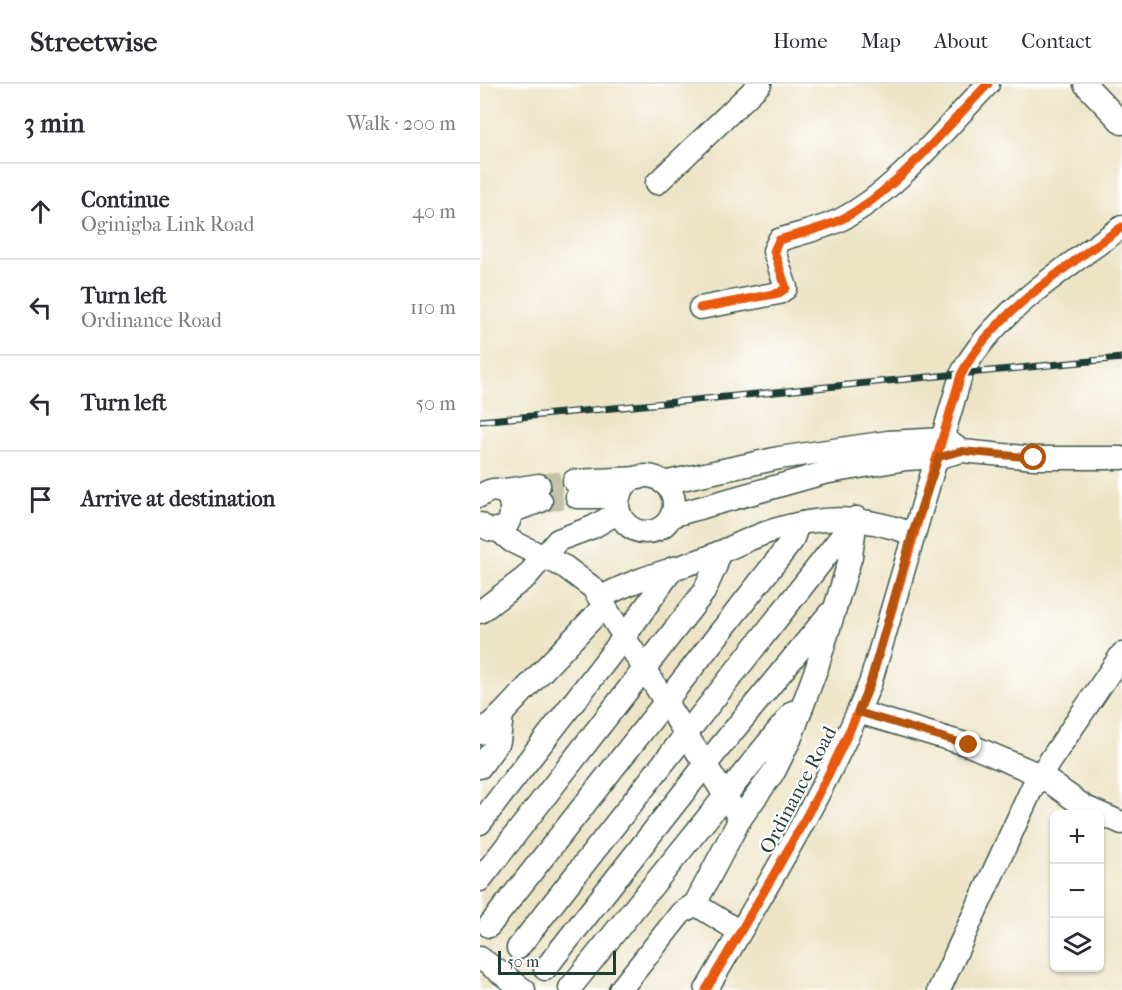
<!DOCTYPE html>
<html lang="en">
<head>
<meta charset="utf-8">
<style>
	:root { --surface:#fff; --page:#f7f7f7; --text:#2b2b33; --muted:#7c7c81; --line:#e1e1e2 }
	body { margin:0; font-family:"IM FELL French Canon",serif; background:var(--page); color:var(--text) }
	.controls { position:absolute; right:18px; bottom:18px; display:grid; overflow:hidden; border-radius:9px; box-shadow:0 2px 4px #0004 }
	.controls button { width:54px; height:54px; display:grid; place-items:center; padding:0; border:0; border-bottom:2px solid var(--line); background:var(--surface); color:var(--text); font:30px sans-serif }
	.scale { position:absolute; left:18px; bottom:15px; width:118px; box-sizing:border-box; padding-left:6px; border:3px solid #1f3d34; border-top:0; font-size:16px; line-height:21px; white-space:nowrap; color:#1f3d34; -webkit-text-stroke:4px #fff; paint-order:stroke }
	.stop { position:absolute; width:18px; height:18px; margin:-14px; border:4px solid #b45309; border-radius:50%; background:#fff }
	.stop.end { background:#b45309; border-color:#fff; box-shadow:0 2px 6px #0008 }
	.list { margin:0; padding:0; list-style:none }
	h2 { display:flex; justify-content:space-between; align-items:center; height:78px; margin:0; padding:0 24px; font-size:26px }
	h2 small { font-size:20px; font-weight:400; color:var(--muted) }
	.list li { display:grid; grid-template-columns:39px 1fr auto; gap:18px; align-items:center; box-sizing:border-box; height:96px; padding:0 24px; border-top:2px solid var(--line) }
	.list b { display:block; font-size:22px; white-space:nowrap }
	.list p { margin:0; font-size:20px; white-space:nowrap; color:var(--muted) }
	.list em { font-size:20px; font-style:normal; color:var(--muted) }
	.icon { flex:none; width:33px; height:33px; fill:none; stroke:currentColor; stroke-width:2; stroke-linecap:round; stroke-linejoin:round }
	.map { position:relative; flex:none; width:642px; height:906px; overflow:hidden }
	header { display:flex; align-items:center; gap:36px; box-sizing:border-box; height:84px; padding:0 30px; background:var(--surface); border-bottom:2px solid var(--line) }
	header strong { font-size:28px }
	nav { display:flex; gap:33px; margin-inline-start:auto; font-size:21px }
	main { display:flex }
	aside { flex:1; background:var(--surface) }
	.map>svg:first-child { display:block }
</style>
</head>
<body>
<header>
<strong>Streetwise</strong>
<nav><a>Home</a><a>Map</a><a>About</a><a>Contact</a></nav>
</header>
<main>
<aside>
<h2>3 min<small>Walk · 200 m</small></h2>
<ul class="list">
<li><svg class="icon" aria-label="ahead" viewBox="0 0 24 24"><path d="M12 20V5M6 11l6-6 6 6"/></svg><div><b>Continue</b><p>Oginigba Link Road</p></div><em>40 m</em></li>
<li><svg class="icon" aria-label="left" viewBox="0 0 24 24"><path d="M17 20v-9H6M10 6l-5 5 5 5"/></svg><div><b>Turn left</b><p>Ordinance Road</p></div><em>110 m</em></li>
<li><svg class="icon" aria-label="left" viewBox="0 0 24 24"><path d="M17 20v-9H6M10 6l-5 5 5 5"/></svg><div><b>Turn left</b></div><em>50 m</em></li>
<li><svg class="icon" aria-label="arrive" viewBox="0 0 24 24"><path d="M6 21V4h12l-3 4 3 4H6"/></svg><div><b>Arrive at destination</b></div></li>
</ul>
</aside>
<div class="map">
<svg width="642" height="906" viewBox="0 0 642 906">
	<rect width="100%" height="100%" fill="#fff"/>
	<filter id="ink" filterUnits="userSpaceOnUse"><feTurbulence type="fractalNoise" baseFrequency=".0167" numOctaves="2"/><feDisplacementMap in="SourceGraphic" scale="12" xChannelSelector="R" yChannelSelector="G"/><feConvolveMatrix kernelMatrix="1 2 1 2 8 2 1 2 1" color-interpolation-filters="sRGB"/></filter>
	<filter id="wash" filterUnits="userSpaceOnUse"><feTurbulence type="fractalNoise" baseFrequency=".008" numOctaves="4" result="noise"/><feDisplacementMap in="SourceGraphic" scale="24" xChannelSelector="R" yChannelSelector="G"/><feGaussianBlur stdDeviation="1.35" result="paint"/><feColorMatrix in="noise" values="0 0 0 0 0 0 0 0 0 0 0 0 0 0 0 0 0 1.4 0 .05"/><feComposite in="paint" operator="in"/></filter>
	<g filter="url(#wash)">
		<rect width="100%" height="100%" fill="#ede4c6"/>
	</g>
	<g filter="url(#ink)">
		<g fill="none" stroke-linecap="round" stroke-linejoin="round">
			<g stroke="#c4c3a9" stroke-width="22" stroke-dasharray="22 11" stroke-linecap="butt">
				<polyline points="59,401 94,397"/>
				<polyline points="61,417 97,413"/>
			</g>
			<g stroke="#3e564a" stroke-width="25">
				<g id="minor">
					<polyline points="605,0 642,39"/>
					<polyline points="177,99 280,0"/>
					<path d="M220,224l79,-15 7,-5 -12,-37 5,-11c19,-6 42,-11 61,-20 56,-28 104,-91 148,-136"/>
					<circle cx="166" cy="420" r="28"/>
					<polyline points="94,397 159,394"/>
					<polyline points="183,399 299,374 408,358 464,355 476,363"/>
					<polyline points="18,407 59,401"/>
					<path d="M0,412c42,-29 41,58 0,28"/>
					<polyline points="97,413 139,413"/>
					<polyline points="33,427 61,417"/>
					<polyline points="191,432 344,389 426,375 459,373 482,367 554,374 642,374"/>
					<polyline points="17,445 31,457 85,483 113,504 260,735"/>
					<path d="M120,514c32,-18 64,-26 98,-37 26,-9 50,-23 76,-31 51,-16 89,-14 139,4"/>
					<polyline points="0,528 46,493 78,456 113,443 139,428"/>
					<polyline points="378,628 489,661 560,691 605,723 642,739"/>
					<polyline points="0,649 22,630 125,521"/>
					<polyline points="0,683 19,657 22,630"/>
					<polyline points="0,739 145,552 193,484"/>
					<polyline points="0,796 224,508 236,481 238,469"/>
					<polyline points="215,820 260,848"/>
					<polyline points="9,842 312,457 318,440"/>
					<polyline points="38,864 376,434"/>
					<polyline points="0,874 44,906"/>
					<polyline points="65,885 226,680 349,530"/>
					<polyline points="90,904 313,628"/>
					<polyline points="140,906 201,829 215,820 260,735 295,686 311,653 337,583 371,472 376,434"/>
					<path d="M226,906c59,-100 120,-199 164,-306l91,-309c30,-60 107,-109 161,-148"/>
					<polyline points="459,906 553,702 642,570"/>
				</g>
			</g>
			<use href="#minor" stroke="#fff" stroke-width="22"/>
			<g stroke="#1f3d34" stroke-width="7">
				<polyline id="rail" points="0,337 642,274"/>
			</g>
			<use href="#rail" stroke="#fff" stroke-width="4.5" stroke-dasharray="14" stroke-linecap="butt"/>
			<g stroke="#fff" stroke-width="13">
				<g id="cycleway">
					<path d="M220,224l79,-15 7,-5 -12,-37 5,-11c19,-6 42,-11 61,-20 56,-28 104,-91 148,-136"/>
					<path d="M226,906c59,-100 120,-199 164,-306l91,-309c30,-60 107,-109 161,-148"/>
				</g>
			</g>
			<use href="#cycleway" stroke="#e8590c" stroke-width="9"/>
		</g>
	</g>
	<g fill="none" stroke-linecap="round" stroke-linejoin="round" filter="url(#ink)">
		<polyline stroke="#b45309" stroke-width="8" points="489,661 378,628 390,600 432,450 459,373 482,367 554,374"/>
	</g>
	<g text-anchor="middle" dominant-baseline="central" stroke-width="4.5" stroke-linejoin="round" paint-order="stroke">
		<g font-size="20" fill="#1f3d34" stroke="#fff">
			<text transform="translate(318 706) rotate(-62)">Ordinance Road</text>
		</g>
	</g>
</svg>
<div class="controls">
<button>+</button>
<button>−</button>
<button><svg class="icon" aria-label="layers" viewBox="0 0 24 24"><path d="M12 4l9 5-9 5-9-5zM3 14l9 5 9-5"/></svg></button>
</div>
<div class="scale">50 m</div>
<div class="stop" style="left:554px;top:374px"></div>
<div class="stop end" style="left:489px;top:661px"></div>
</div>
</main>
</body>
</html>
